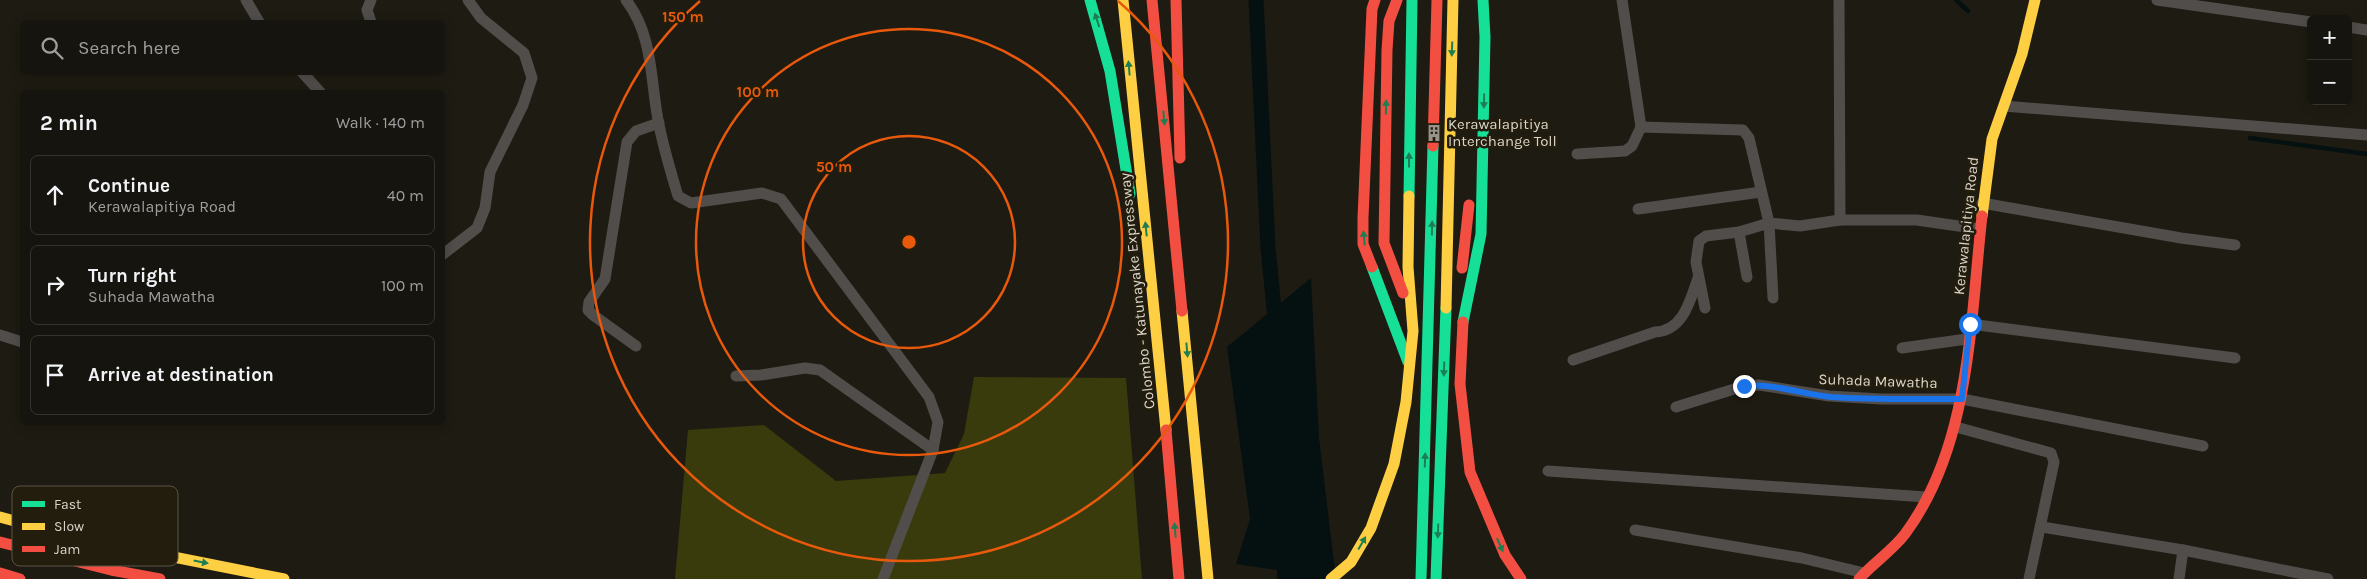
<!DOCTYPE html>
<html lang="en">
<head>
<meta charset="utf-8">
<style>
	:root { --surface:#16140e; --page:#23211c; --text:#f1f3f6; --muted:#9e9e9e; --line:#35332e }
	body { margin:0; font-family:Karla,sans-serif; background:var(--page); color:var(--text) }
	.controls { position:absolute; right:15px; top:15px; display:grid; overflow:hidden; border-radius:8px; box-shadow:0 2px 12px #0003 }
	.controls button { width:45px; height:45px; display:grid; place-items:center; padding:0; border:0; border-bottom:1px solid var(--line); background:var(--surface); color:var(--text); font:25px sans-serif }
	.stop { position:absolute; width:15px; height:15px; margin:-11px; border:4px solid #1a73e8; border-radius:50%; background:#fff }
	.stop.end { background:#1a73e8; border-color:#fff; box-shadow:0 1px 5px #0008 }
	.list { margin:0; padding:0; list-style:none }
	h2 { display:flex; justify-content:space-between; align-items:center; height:65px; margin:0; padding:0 20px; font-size:21px }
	h2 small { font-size:16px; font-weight:400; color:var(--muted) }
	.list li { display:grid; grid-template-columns:32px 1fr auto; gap:15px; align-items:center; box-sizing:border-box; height:80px; margin:0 10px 10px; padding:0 10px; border:1px solid var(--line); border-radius:8px }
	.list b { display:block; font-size:19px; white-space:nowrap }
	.list p { margin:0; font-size:16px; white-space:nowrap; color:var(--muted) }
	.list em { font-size:16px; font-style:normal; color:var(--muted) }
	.icon { flex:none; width:28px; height:28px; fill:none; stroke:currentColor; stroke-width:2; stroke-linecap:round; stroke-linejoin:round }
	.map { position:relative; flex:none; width:2367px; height:579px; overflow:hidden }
	.search { position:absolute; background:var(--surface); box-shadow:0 2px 12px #0003; left:20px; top:20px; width:425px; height:55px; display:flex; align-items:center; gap:12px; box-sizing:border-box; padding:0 18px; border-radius:8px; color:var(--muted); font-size:19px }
	.panel { position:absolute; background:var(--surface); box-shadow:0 2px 12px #0003; left:20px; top:90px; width:425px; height:335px; border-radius:8px }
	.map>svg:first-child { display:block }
</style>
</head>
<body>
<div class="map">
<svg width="2367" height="579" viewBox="0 0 2367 579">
	<rect width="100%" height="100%" fill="#1e1b12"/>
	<polygon fill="#393b0d" points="974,377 1126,378 1142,579 675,579 688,430 764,425 836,481 945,473 964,434"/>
	<polygon fill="#051110" points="1311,278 1319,438 1336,579 1277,579 1277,570 1236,564 1250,519 1227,347"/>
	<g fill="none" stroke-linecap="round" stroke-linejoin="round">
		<g stroke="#051110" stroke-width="4.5">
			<polyline points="1956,0 1968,11"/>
			<polyline points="2250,138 2367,154"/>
		</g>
		<polyline stroke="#051110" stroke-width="15" points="1256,0 1268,248 1276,329"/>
		<g stroke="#504d4b" stroke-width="11">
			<polyline points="246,0 259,22"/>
			<polyline points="371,0 367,10 371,22"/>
			<path d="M626,0c28,36 24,82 33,125 5,24 12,48 19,71l13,7 71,-10 19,6 148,198 9,25 -5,28 -50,129"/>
			<polyline points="1839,0 1840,220"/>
			<polyline points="2157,0 2311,22"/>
			<polyline points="2348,27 2367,30"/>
			<polyline points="302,72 320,92"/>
			<polyline points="2004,106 2367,135"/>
			<polyline points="1641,127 1743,130 1749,138 1769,223 1800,226 1840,220 1917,220 1979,229"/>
			<polyline points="1577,154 1625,151 1632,146 1641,127 1622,0"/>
			<polyline points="1982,203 2181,238 2235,245"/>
			<polyline points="1638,209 1761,192"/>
			<polyline points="1739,232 1747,277"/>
			<polyline points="442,255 477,228 485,208 490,172 523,105 532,78 524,53 481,18 468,0"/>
			<polyline points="1705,308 1696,262 1699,241 1706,236 1739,232 1769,223 1773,298"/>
			<polyline points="1970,324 2235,358"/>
			<polyline points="0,335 22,342"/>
			<polyline points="636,346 593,315 588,310 589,302 605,279 627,142 636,131 659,123"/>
			<polyline points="1902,348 1967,339"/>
			<path d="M1573,360l82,-28c28,-1 35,-31 43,-54"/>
			<polyline points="736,376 761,375 805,368 820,370 933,450"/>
			<polyline points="1676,407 1744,386 1759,385 1829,396 1881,399 1962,399 2203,446"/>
			<polyline points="1956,427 2051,453 2054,462 2029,579"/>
			<polyline points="1548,471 1926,497"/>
			<polyline points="2042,527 2183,550 2179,579"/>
			<polyline points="1635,530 1802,558 1864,573"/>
			<polyline points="2183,550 2328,579"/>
		</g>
		<g stroke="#16e098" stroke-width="11">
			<polyline points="1090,0 1110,71 1130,194"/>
			<polyline points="1409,196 1412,0"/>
			<polyline points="1372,267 1408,362"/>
			<polyline points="1463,322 1481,234 1485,37 1483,0"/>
			<polyline points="1421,579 1433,146"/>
			<polyline points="1436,579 1446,308"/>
		</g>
		<g stroke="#ffcf43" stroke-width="11">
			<polyline points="1123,0 1166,430"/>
			<polyline points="1982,216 1992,139 2022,54 2035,0"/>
			<polyline points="1446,308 1453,0"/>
			<polyline points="1182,311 1208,579"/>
			<polyline points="0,517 78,538 284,579"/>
			<polyline points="1331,579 1351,562 1371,528 1394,464 1406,402 1413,331 1408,267 1409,196"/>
		</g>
		<g stroke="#f24e42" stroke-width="11">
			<polyline points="1152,0 1182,311"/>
			<polyline points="1176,0 1180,158"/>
			<polyline points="1397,0 1389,21 1387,50 1384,243 1403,293"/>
			<polyline points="1433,146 1437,0"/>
			<polyline points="1372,267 1363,244 1363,218 1372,9 1375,0"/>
			<polyline points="1462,268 1469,205"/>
			<polyline points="1463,322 1460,384 1470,472 1505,555 1521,579"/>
			<polyline points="1166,430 1179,579"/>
			<polyline points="0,542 111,570 160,579"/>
			<polyline points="0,573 20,579"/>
			<path d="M1859,579c14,-16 33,-28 46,-45 66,-89 65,-212 77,-318"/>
		</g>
	</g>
	<defs><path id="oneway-solid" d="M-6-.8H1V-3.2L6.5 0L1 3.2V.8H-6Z" transform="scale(1.25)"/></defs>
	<g fill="#1c7e52">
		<use href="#oneway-solid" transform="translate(1097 20) rotate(-108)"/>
		<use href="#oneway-solid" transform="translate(1452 49) rotate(92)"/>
		<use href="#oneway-solid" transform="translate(1129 68) rotate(-95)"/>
		<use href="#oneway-solid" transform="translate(1484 101) rotate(91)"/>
		<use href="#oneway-solid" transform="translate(1386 107) rotate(-89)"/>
		<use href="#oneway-solid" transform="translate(1164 118) rotate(84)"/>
		<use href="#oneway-solid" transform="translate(1409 160) rotate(-90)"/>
		<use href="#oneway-solid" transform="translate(1432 228) rotate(-89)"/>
		<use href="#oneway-solid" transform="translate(1146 229) rotate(-96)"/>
		<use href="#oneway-solid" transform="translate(1364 238) rotate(-95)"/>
		<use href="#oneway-solid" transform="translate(1187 350) rotate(85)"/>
		<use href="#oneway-solid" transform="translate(1444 369) rotate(92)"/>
		<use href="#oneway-solid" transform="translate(1425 460) rotate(-88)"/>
		<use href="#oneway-solid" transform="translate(1175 530) rotate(-95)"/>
		<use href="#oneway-solid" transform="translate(1438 531) rotate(92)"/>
		<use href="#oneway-solid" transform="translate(1362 543) rotate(-60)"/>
		<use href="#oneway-solid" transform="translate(1500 545) rotate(66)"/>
		<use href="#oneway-solid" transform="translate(201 562) rotate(11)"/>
	</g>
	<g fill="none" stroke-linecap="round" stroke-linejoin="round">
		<path stroke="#1a73e8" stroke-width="6" d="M1744,386c29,-3 58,8 87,11 44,3 88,2 131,2l8,-75"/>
	</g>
	<g fill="none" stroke="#e8590c" stroke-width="2.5">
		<circle cx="909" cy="242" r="106"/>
		<circle cx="909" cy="242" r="213"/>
		<path d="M1118 1A319 319 0 1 1 700 1"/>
	</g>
	<defs>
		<g id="building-bare" transform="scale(1.35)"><path d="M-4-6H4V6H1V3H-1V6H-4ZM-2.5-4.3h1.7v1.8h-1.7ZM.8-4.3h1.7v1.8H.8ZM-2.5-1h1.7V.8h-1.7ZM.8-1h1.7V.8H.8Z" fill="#98948a" stroke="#231d0d" stroke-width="2.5" paint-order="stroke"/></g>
	</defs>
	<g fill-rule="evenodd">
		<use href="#building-bare" x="1434" y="133"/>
	</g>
	<g text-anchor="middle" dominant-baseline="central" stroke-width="5" stroke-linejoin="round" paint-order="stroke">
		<g font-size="15" fill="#d9d5cb" stroke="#231d0d" text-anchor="start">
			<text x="1448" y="124">Kerawalapitiya<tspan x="1448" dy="17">Interchange Toll</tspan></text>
		</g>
		<g font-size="15" fill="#d9d5cb" stroke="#231d0d">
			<text transform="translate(1966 226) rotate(-84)">Kerawalapitiya Road</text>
			<text transform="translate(1137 291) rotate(-96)">Colombo - Katunayake Expressway</text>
			<text transform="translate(1878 381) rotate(2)">Suhada Mawatha</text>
		</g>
	</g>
	<rect x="12" y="486" width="166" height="80" rx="8" fill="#231d0d" stroke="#5a5446" stroke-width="1"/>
	<rect x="22" y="501" width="23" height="6" fill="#16e098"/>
	<rect x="22" y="523" width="23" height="7" fill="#ffcf43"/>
	<rect x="22" y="546" width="23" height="6" fill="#f24e42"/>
	<g font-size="14" fill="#d9d5cb">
		<text x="54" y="509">Fast</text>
		<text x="54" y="531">Slow</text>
		<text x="54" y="554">Jam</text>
	</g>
	<circle cx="909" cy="242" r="8" fill="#e8590c" stroke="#231d0d" stroke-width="2.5"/>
	<g font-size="15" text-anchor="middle" font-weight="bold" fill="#e8590c" stroke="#231d0d" stroke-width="5" stroke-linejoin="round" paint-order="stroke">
		<text x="683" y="22">150 m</text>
		<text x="758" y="97">100 m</text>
		<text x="834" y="172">50 m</text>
	</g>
</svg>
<div class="controls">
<button>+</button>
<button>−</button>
</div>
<div class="stop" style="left:1970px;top:324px"></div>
<div class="stop end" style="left:1744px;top:386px"></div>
<div class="search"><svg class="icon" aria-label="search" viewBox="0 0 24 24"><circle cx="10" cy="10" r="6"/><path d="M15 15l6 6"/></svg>Search here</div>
<section class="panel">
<h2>2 min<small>Walk · 140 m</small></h2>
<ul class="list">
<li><svg class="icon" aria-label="ahead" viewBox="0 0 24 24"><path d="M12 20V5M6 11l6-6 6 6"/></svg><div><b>Continue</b><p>Kerawalapitiya Road</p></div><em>40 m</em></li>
<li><svg class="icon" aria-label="right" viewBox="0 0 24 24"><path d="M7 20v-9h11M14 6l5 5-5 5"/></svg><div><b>Turn right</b><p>Suhada Mawatha</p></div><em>100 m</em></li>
<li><svg class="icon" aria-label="arrive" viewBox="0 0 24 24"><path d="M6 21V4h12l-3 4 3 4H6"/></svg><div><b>Arrive at destination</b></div></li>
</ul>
</section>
</div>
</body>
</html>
